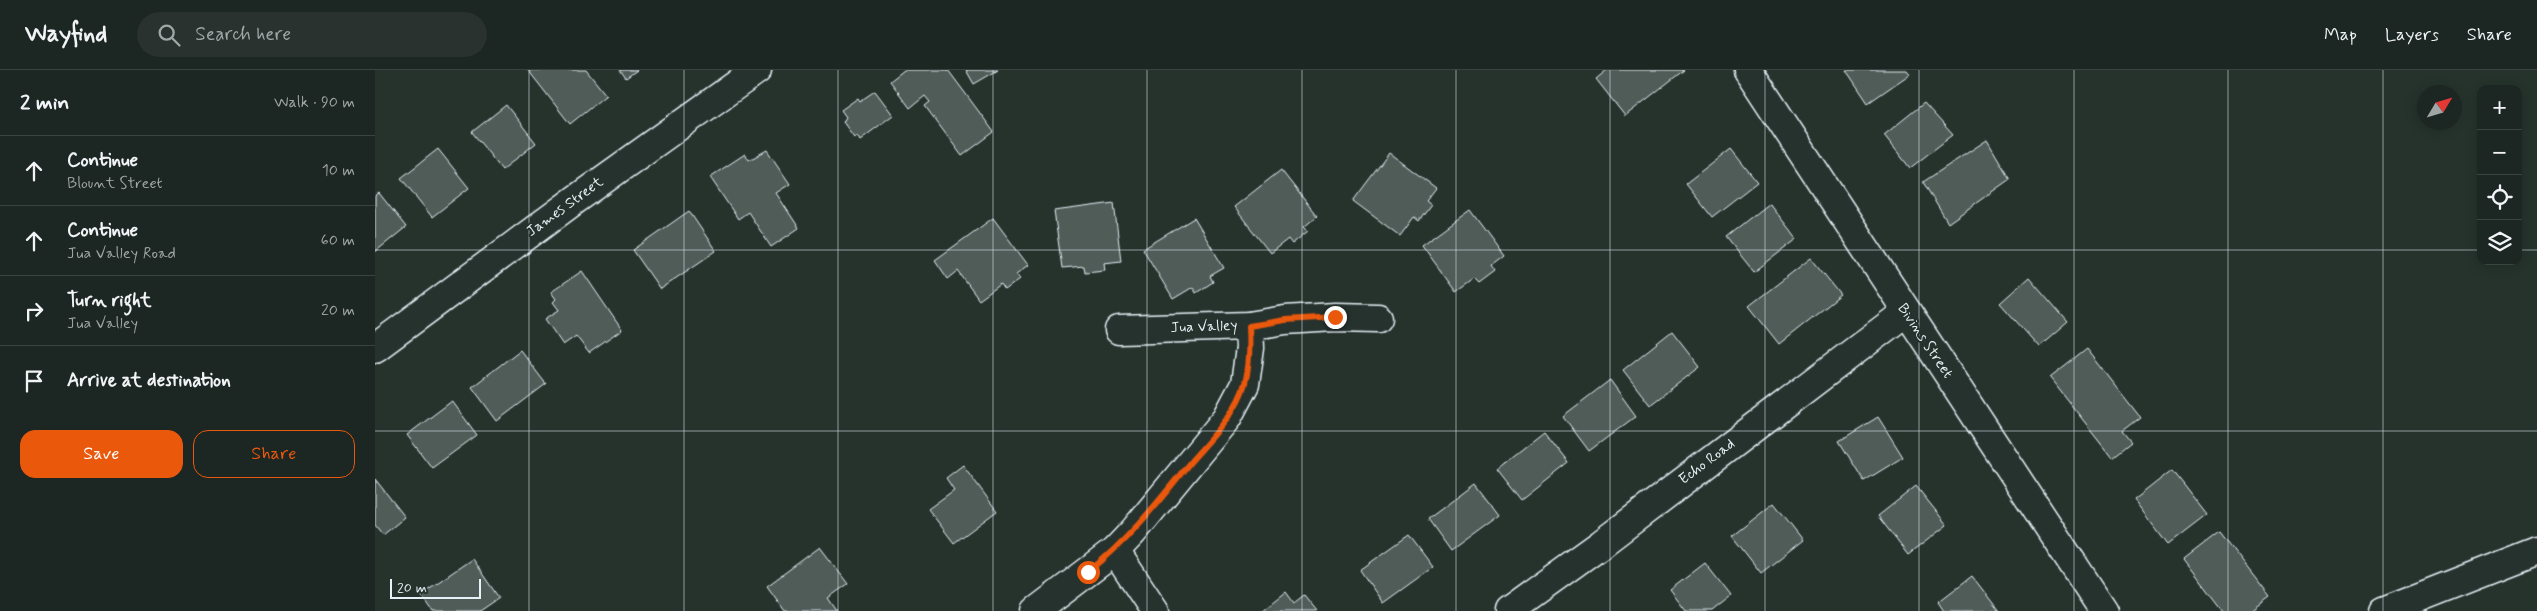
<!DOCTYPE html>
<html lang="en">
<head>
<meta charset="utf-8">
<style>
	:root { --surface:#1c2622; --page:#29322f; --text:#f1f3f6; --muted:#a0a5a5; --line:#3a4340; --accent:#ea580c }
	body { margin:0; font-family:Mynerve,sans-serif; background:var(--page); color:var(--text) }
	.controls { position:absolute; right:15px; top:15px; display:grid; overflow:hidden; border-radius:10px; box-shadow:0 2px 12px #0003 }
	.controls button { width:45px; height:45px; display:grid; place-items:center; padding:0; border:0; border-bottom:1px solid var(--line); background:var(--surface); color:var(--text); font:25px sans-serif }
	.compass { position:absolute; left:2042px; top:15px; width:45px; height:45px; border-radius:50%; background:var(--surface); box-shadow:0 2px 12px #0003; rotate:52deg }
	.scale { position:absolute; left:15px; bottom:12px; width:91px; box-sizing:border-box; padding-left:5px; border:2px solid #e8f1f8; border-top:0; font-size:14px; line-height:18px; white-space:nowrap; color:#e8f1f8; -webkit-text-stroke:4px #26332d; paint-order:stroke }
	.stop { position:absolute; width:15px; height:15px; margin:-11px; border:4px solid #ea580c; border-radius:50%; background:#fff }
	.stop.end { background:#ea580c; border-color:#fff; box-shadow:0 1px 5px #0008 }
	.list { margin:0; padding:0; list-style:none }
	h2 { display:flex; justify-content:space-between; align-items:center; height:65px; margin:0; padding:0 20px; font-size:21px }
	h2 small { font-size:16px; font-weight:400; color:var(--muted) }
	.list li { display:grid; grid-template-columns:32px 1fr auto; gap:15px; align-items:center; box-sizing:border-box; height:70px; padding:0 20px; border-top:1px solid var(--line) }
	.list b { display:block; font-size:19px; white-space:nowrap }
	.list p { margin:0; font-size:16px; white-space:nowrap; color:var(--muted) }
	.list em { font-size:16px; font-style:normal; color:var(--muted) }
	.actions { display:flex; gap:10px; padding:15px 20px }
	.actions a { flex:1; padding:11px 0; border:1px solid var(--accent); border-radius:15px; text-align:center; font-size:18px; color:var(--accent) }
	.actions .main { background:var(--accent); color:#fff }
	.icon { flex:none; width:28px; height:28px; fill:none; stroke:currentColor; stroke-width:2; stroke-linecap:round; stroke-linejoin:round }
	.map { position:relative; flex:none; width:2162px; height:541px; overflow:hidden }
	header { display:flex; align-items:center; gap:30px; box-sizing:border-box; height:70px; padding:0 25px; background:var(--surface); border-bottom:1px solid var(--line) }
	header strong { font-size:24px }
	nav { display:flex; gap:28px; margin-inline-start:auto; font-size:18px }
	.search { width:350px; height:45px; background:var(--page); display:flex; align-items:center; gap:12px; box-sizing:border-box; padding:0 18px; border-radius:28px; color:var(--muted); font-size:19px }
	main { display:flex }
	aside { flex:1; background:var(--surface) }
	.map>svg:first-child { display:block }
</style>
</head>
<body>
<header>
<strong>Wayfind</strong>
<div class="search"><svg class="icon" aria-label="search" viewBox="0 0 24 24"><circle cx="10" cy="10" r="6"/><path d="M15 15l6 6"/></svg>Search here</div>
<nav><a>Map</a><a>Layers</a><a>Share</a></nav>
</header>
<main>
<aside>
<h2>2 min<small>Walk · 90 m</small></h2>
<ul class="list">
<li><svg class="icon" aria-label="ahead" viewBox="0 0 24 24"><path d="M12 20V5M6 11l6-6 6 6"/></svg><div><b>Continue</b><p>Blount Street</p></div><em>10 m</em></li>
<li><svg class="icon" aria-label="ahead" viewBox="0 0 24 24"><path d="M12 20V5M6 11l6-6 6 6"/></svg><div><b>Continue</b><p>Jua Valley Road</p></div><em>60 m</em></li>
<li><svg class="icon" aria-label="right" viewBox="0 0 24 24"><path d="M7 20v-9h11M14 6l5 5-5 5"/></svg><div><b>Turn right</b><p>Jua Valley</p></div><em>20 m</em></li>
<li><svg class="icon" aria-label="arrive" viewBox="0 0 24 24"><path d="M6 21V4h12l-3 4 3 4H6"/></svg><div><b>Arrive at destination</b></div></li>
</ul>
<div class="actions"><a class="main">Save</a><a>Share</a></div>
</aside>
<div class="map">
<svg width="2162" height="541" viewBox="0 0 2162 541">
	<rect width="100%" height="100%" fill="#26332d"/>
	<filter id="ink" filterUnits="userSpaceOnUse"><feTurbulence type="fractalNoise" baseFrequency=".02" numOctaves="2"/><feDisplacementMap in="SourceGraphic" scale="10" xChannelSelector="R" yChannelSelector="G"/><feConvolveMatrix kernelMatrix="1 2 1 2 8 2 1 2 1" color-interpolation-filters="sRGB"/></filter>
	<g filter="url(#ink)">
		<g fill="#505c59" stroke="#e8f1f8">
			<polygon points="153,0 211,0 231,25 195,54"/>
			<polygon points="245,0 262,0 251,8"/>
			<polygon points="529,0 573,0 619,62 587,86 550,36 555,32 550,26 535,38 515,11"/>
			<polygon points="591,0 623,0 599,14"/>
			<polygon points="1232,0 1309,0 1250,46 1221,9"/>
			<polygon points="1471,0 1532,0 1535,4 1493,33"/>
			<polygon points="500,21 518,45 485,70 482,65 479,67 468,52 471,47 466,40 483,28 485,31"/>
			<polygon points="1549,33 1578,65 1535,98 1509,65"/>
			<polygon points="131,35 161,73 127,100 97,62"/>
			<polygon points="1612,70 1635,109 1573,153 1548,112"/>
			<polygon points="63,79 94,118 57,147 26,108"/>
			<polygon points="1356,79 1382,112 1337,147 1311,114"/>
			<polygon points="392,80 415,114 401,123 424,158 396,177 373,142 363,149 335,107 370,84 374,90"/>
			<polygon points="1014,83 1061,118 1051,131 1056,135 1044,151 1039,147 1025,166 978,131"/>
			<polygon points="906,100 942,146 929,157 933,161 917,174 913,169 895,183 859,137"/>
			<polygon points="4,123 31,157 0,182 0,126"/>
			<polygon points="739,133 746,191 729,193 730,200 710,202 709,196 687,198 679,141"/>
			<polygon points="1394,133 1422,169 1379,202 1351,167"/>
			<polygon points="1095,140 1129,186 1116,196 1120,202 1104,214 1099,209 1081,222 1047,175"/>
			<polygon points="314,141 341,181 285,219 258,180"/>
			<polygon points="618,148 653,195 641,204 645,209 630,220 626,214 604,230 583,201 573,209 560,190"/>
			<polygon points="819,148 849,198 835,206 838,212 821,223 818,217 798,229 768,179"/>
			<polygon points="1436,188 1466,225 1404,274 1374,236"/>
			<polygon points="207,201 247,260 214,283 201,266 188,275 170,249 184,240 178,232 181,229 176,222"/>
			<polygon points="1654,207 1693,252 1664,277 1625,233"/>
			<polygon points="1297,261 1325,297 1275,335 1248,300"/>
			<polygon points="1712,279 1765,347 1747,361 1756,372 1737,387 1675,308"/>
			<polygon points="145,280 171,314 122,351 97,317"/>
			<polygon points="1235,310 1261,346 1214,381 1188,346"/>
			<polygon points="77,331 102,365 57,398 32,365"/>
			<polygon points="1503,347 1528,387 1489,411 1464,371"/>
			<polygon points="1169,361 1194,393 1147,430 1122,398"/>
			<polygon points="588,395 622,441 579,473 553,439 579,420 571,408"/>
			<polygon points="1797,400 1832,445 1793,475 1759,430"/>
			<polygon points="0,409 30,447 8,465 0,455"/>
			<polygon points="1101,413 1125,445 1076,481 1053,449"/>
			<polygon points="1541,416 1572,455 1533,485 1503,446"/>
			<polygon points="1399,433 1428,470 1386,503 1357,466"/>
			<polygon points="1844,462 1895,527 1876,541 1849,541 1809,489"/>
			<polygon points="1034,465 1058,497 1008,533 985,500"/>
			<polygon points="445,477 473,514 453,528 462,541 410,541 392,516"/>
			<polygon points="97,489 124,528 105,541 58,541 46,524"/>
			<polygon points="1330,493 1356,526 1337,541 1311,541 1295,520"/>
			<polygon points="1597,506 1624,541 1569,541 1563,532"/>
			<polygon points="911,522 919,533 929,525 942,541 887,541"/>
		</g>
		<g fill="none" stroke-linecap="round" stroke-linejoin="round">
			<g stroke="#e8f1f8" stroke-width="31">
				<g id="street">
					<polyline points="1373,0 1729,541"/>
					<polyline points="744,260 874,256 910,250 960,247 1003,248"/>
					<polyline points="0,278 200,130 382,0"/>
					<polyline points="740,481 780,541"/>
					<polyline points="661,541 740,481 758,462 852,348 870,314 875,278 874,256"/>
					<polyline points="1133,541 1226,474 1531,242"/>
					<polyline points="2009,541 2162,481"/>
				</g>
			</g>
			<use href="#street" stroke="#26332d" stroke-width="28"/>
		</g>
	</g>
	<g fill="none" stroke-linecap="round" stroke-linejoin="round" filter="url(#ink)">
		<path stroke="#ea580c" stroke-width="6" d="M713,502c41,-32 71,-71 103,-111 20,-23 46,-48 54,-78 5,-18 5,-38 4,-57l36,-6 50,-3"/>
	</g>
	<path fill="none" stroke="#e8f1f8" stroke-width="1" stroke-opacity="0.55" d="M154,0v541M309,0v541M463,0v541M618,0v541M772,0v541M927,0v541M1081,0v541M1235,0v541M1390,0v541M1544,0v541M1699,0v541M1853,0v541M2008,0v541M0,180h2106M2143,180h19M0,361h2162"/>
	<g text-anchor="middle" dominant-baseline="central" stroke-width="4" stroke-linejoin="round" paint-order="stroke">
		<g font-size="15" fill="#e8f1f8" stroke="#26332d">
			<text transform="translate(190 137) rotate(-36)">James Street</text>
			<text transform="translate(829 257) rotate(-2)">Jua Valley</text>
			<text transform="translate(1550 271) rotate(56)">Bivins Street</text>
			<text transform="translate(1332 392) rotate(-37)">Echo Road</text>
		</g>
	</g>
</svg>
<div class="controls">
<button>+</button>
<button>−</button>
<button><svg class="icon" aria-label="locate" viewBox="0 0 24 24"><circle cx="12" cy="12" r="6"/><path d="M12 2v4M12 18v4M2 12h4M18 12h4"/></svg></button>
<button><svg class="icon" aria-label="layers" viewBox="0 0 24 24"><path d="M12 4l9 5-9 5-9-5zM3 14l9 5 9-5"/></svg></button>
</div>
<svg class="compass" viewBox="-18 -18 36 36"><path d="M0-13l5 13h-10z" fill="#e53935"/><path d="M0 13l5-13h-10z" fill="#a0a5a5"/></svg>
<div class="scale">20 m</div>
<div class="stop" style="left:713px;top:502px"></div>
<div class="stop end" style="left:960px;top:247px"></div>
</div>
</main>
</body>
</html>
